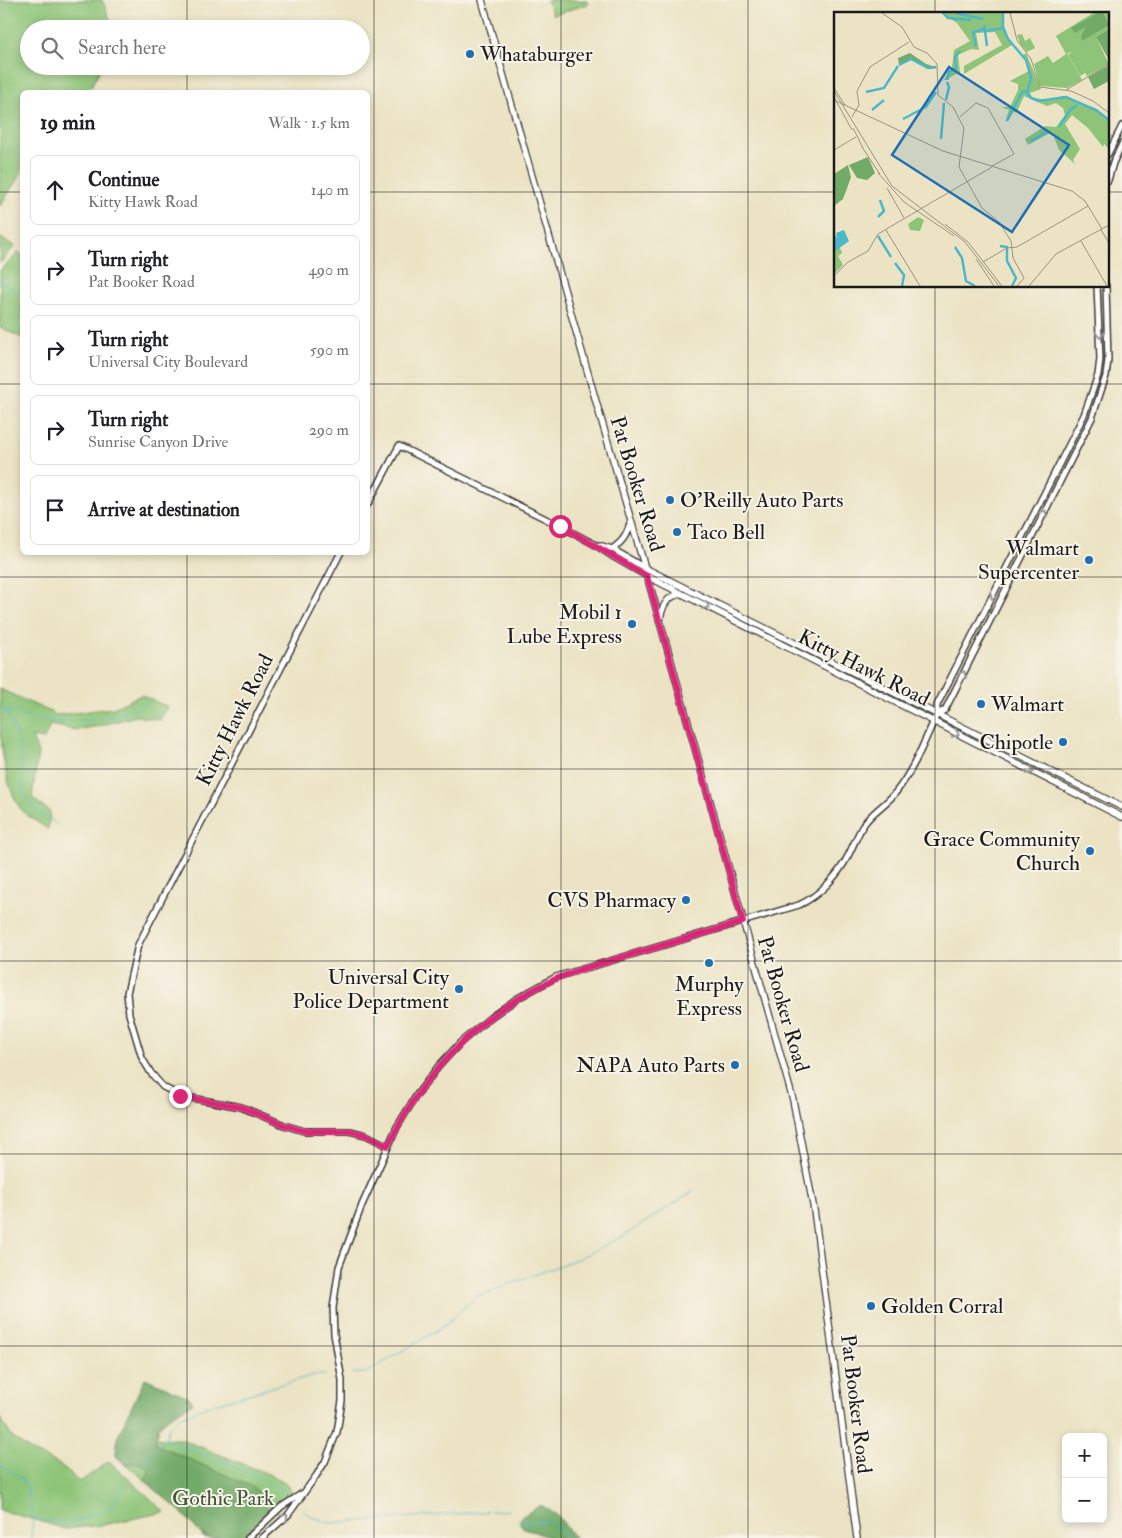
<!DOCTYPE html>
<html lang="en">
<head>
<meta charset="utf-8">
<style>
	:root { --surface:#fff; --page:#f6f6f6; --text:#202124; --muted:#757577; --line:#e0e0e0 }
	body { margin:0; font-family:"IM FELL Double Pica",serif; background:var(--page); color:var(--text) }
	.controls { position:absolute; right:15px; bottom:15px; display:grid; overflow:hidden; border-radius:8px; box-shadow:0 2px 8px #0003 }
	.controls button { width:45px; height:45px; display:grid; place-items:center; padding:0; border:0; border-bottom:1px solid var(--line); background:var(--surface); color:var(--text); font:25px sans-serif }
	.stop { position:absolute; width:15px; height:15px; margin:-11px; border:4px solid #db2777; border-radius:50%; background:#fff }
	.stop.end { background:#db2777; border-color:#fff; box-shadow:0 1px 5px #0008 }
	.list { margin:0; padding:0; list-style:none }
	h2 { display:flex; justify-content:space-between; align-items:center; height:65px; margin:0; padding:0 20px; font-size:21px }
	h2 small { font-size:16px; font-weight:400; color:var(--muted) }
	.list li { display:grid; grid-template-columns:32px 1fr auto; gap:15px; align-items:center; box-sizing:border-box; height:70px; margin:0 10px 10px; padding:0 10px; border:1px solid var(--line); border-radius:8px }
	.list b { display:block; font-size:19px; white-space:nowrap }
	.list p { margin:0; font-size:16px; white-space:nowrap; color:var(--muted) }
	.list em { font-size:16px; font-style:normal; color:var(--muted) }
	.icon { flex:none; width:28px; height:28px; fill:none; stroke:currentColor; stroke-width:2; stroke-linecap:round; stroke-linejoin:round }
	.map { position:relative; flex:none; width:1122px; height:1538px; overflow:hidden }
	.search { position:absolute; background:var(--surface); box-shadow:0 2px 8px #0003; left:20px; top:20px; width:350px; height:55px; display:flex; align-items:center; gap:12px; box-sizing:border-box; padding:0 18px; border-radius:28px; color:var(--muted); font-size:19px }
	.panel { position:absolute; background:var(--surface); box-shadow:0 2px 8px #0003; left:20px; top:90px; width:350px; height:465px; border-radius:8px }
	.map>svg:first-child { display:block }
</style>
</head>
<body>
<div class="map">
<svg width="1122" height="1538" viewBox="0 0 1122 1538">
	<rect width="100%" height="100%" fill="#f7f3e8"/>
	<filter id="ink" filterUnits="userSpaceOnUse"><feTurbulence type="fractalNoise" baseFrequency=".02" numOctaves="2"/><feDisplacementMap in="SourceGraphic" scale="10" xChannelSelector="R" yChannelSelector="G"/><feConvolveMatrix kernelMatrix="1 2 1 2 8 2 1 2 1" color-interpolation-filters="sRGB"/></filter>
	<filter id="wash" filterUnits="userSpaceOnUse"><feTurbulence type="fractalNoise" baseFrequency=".0096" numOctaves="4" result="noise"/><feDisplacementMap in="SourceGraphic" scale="20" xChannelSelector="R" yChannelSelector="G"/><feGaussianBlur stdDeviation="1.12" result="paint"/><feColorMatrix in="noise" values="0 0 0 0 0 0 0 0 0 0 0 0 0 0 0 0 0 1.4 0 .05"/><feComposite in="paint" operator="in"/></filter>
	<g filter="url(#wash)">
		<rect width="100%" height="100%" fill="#ebe3c3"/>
		<g fill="#8dc477" stroke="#54704a">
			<polygon points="0,0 102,0 112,24 111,29 29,29 29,66 102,66 88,92 22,92 22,172 0,206"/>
			<polygon points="547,0 587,0 588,4 553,15"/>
			<polygon points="0,238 15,246 0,263"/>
			<polygon points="18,252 22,254 22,338 0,327 0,270 11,261"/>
			<path d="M0,689l57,26 56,-7 28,-13 27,12 -8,13 -24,-4 -37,10 -23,4 -26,-5 -6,14 -12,-2 6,16 -6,45 18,14 -2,17c-9,-6 -20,-12 -28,-21 -20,-32 -20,-79 -20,-119z"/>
			<polygon points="0,1418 12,1437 32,1452 57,1463 80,1482 109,1461 165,1512 102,1525 66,1529 0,1510"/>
			<path d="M117,1438l64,1 92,37 10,5 9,11 -49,46h-39c-21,-31 -59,-57 -88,-82z"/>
		</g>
		<g fill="#72aa68" stroke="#476342">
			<path d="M145,1378l44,19 4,6 -20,11 -14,12 -4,18 97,43 8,6 10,20 -27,25h-31l-10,-3 -23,-25 -35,-30 6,-9c-6,-8 -14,-10 -24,-6l-10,-9 1,-18z"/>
			<polygon points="541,1505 558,1516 575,1538 550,1538 522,1527 520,1524 521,1517"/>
		</g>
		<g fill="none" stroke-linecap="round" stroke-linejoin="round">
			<g stroke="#4db7ca" stroke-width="1">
				<polyline points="0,280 22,296"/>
				<path d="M0,710c13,-1 25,7 37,9 28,7 88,0 112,-17"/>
				<polyline points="6,710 18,739 21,757 23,794 38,812 57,824"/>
				<polyline points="353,1373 366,1373 444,1326 475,1297 577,1259 622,1237 695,1190"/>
				<polyline points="166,1440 220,1460 280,1488 284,1492"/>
				<polyline points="0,1465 18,1476 26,1483 33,1519 72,1523 111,1507 125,1485"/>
				<polyline points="141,1468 149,1455 165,1440 169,1427 179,1417 204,1407 314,1375 325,1375"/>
				<polyline points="303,1509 308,1515 329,1523 509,1510"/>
				<polyline points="518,1520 525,1522 550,1521 568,1538"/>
				<polyline points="31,1538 33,1519"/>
			</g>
		</g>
	</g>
	<g filter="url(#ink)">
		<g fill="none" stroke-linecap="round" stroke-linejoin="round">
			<g stroke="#3b3a35" stroke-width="8">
				<g id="tertiary">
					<polyline points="1108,154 1122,126"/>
					<polyline points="1108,180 1113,163 1122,144"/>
					<polyline points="368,504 399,446 564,528 594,544 612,556 647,576"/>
					<polyline points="599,545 612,549 645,568"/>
					<path d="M612,549c12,-8 15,-15 19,-28"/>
					<polyline points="341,552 138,945 127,993 129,1014 142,1058 151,1073 163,1087 181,1096 241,1107 284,1125 304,1131 350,1131 366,1135 388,1146"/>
					<polyline points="937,714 945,710 1092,418 1106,376 1108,360 1106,286"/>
					<polyline points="248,1538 281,1507 301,1494"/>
					<path d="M262,1538l26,-23 28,-39 9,-14 12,-30 5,-31v-21l-8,-46 -1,-26 6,-41 23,-62 35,-78 19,-31 22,-29 23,-25 30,-25 27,-19 38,-21 243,-72c20,-9 40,-30 50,-51 5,-10 9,-21 15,-30 9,-13 23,-20 32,-32 18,-23 29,-52 41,-78v-9l147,-290 14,-40 2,-16 -3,-73"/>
				</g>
			</g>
			<g stroke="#3b3a35" stroke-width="8">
				<g id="secondary">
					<polyline points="482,0 599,412 645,568 793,1100 814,1210 857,1538"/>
					<polyline points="645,568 1122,807"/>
					<polyline points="647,576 1122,817"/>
					<path d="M660,618c3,-13 7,-22 21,-24"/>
				</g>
			</g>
			<use href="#tertiary" stroke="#fff" stroke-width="5"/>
			<use href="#secondary" stroke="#fff" stroke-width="5.5"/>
		</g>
		<defs><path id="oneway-chevron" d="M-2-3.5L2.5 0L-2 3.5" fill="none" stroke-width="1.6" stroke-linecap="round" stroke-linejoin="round" transform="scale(1.25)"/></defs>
		<g stroke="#999">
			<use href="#oneway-chevron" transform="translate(1100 335) rotate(88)"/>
			<use href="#oneway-chevron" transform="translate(1044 513) rotate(-63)"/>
			<use href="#oneway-chevron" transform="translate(993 596) rotate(117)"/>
			<use href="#oneway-chevron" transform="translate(706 606) rotate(27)"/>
			<use href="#oneway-chevron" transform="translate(963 674) rotate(-63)"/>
			<use href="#oneway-chevron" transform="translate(956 734) rotate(27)"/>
			<use href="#oneway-chevron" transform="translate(1031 771) rotate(27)"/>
			<use href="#oneway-chevron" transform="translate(285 1517) rotate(-45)"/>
		</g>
	</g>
	<g fill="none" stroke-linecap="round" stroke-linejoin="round" filter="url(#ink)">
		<path stroke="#db2777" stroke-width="6" d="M180,1096l61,11 43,18 20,6h46l16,4 22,11c38,-80 105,-147 191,-176l164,-48 -96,-346c-29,-16 -57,-35 -87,-50"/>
	</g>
	<path fill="none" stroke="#1c1c1c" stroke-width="1" stroke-opacity="0.55" d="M187,0v29M374,0v1538M561,0v1538M748,0v1538M935,0v14M187,66v26M0,192h22M368,192h468M1108,192h14M935,286v1252M0,384h22M368,384h754M187,552v986M0,577h1122M0,769h1122M0,961h1122M0,1154h1122M0,1346h1122"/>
	<g fill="#1f6fb2" stroke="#f7f3e8" stroke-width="2">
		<circle cx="470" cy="54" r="5"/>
		<circle cx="670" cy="500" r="5"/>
		<circle cx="677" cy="532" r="5"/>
		<circle cx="1089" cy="560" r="5"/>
		<circle cx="632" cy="624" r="5"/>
		<circle cx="981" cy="704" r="5"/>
		<circle cx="1063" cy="742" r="5"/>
		<circle cx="1090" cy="851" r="5"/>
		<circle cx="686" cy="900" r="5"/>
		<circle cx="709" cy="963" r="5"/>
		<circle cx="459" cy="989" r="5"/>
		<circle cx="735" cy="1065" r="5"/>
		<circle cx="871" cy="1306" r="5"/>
	</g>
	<g text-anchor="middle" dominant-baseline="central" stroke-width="4" stroke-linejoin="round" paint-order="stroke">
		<g font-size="21" fill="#1c1c1c" stroke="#f7f3e8" text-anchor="end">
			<text x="480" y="54" text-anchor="start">Whataburger</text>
			<text x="680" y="500" text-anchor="start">O'Reilly Auto Parts</text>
			<text x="687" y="532" text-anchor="start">Taco Bell</text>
			<text x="1079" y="548">Walmart<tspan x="1079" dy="24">Supercenter</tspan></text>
			<text x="622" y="612">Mobil 1<tspan x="622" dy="24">Lube Express</tspan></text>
			<text x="991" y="704" text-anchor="start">Walmart</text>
			<text x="1053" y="742">Chipotle</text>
			<text x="1080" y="839">Grace Community<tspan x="1080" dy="24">Church</tspan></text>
			<text x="676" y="900">CVS Pharmacy</text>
			<text x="449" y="977">Universal City<tspan x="449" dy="24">Police Department</tspan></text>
			<text x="709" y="984" text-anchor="middle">Murphy<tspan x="709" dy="24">Express</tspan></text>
			<text x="725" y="1065">NAPA Auto Parts</text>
			<text x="881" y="1306" text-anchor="start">Golden Corral</text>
		</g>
		<g font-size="21" fill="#1c1c1c" stroke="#f7f3e8">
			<text transform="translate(637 484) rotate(73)">Pat Booker Road</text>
			<text transform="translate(864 668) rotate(27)">Kitty Hawk Road</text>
			<text transform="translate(235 720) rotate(-63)">Kitty Hawk Road</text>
			<text transform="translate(783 1004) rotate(74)">Pat Booker Road</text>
			<text transform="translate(856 1404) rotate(83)">Pat Booker Road</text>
		</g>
		<g font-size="21" fill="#44573c" stroke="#f7f3e8">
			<text x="223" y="1498">Gothic Park</text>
		</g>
	</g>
	<g transform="translate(834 12)">
		<rect width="275" height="275" fill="#ebe3c3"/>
		<path d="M107,1h61l3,18 7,14 -48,29v-8l38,-21 -7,-13 -19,1 3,17 -8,-1 -13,6 2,17 -17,9 9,-14 2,-17 16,-9 -13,-18zM259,1h16v16l-13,8 13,27 -22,12 -10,-17 8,14 -5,3 -12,-21 4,-4 -5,3 15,26 -15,8 -27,-2 -6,-22 14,-8 5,7 13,-9 -10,-18zM188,22l3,7 5,-3 5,10 -8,4 -7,-8 -3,-9zM192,41l15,36 -11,4 2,4 13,3 18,-4 34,13 12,10v30l-5,-5 -1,3 -15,-19 -16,-13 -7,9 15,25 -7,11 2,4 -16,-14 -7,-18 -24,13 -3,-6 20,-13 11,1 9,-12 -2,-7 -7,-5 -9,3 -23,-10 -7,16 -7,1 -5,9 4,-12 -7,-3h8l8,-17v-6l-8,-3 19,-10 -6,-16zM84,205l6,3 -4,11 -10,-1 -2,-6zM0,220l8,21 -4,3 5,9 -9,9z" fill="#8dc477"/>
		<path d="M264,1h5l6,12 -27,16 -1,-5 5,-9 -11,6 -4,-5zM275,17v31l-13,-23zM76,41l16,11 12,4 -10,1 -17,-10 -12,6 -1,-7zM275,53v16l-15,8 -6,-12zM34,145l7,16 -8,7 -10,-2 -8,-13zM14,153l3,12 -5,14 -3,8 -9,7v-32z" fill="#72aa68"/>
		<path d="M10,218l5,11 -15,11v-17l3,3 -1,-5z" fill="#4db7ca"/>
		<path fill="none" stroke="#4db7ca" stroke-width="2.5" d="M109,1l5,5 23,2M121,1l28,6M169,1v14l5,12 18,21 5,18 -4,15 4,5 7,3 28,-4 30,13 13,10M150,13l1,6 19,-3M151,19l2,15M142,34l-3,-14 12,-3M65,53l12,-6 17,9 8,-1M113,68l2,-9 7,-2 -1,-12 5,-6M32,80l18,-4 14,-22M112,88l3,-13 -2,-5M91,96l11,-16M38,98l12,-10M69,107l21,-11M173,109l15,-29 6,-1M225,115l11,-17 7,-5M107,127l3,-36M197,129l17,-10M44,205l6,-6 -4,-11M44,224l13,21M166,234l7,1v14l9,17 -4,8M121,235l7,11 4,23 9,5M61,251l9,12 -2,11"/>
		<path fill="none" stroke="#989380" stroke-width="1" d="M48,1l20,14 12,20 13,6 10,11 1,31 15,12 11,21 -5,39 23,41 17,14 12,19 2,17 11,20 -7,8M176,1l7,27 14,19 9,28 31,4 22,10 16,12M0,76l11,17M232,78l43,-26M0,79l58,95 73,56 34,44M0,85l18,33M0,88l109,51 129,40 13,10 17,28M18,105l7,-12 -2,-14 13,-24 39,-25M126,105l16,-14 12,5 26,46 -22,12M19,116l10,20M28,135l10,15M0,138l22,-13M37,149l9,13M44,161l26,29 50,34M53,176l17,30M111,212l23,18 34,44M52,218l34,56M267,218l8,13M247,229l26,45M142,247l18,27M149,250l24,-14 10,-1 71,-41M0,264l14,-14 20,-11 10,-17 114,-67M195,274l27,-32 53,-29"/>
		<path fill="#1f6fb2" fill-opacity="0.15" stroke="#1f6fb2" stroke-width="2.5" d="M115,55l120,78 -57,87 -120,-77z"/>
		<rect width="275" height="275" fill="none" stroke="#1c1c1c" stroke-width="2.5"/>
	</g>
</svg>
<div class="controls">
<button>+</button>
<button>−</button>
</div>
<div class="stop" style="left:560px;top:526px"></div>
<div class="stop end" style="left:180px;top:1096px"></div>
<div class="search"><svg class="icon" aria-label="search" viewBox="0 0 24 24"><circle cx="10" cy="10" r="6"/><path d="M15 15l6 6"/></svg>Search here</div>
<section class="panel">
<h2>19 min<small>Walk · 1.5 km</small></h2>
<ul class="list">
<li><svg class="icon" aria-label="ahead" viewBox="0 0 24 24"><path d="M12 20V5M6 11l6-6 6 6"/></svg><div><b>Continue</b><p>Kitty Hawk Road</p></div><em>140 m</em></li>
<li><svg class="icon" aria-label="right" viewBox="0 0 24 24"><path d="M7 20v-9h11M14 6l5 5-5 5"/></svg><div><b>Turn right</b><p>Pat Booker Road</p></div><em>490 m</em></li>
<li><svg class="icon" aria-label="right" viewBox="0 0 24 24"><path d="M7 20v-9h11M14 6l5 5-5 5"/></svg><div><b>Turn right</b><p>Universal City Boulevard</p></div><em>590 m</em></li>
<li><svg class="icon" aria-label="right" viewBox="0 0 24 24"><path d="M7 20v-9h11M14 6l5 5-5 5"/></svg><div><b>Turn right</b><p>Sunrise Canyon Drive</p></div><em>290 m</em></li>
<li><svg class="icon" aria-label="arrive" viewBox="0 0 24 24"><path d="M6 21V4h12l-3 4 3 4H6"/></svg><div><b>Arrive at destination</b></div></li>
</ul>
</section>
</div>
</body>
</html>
